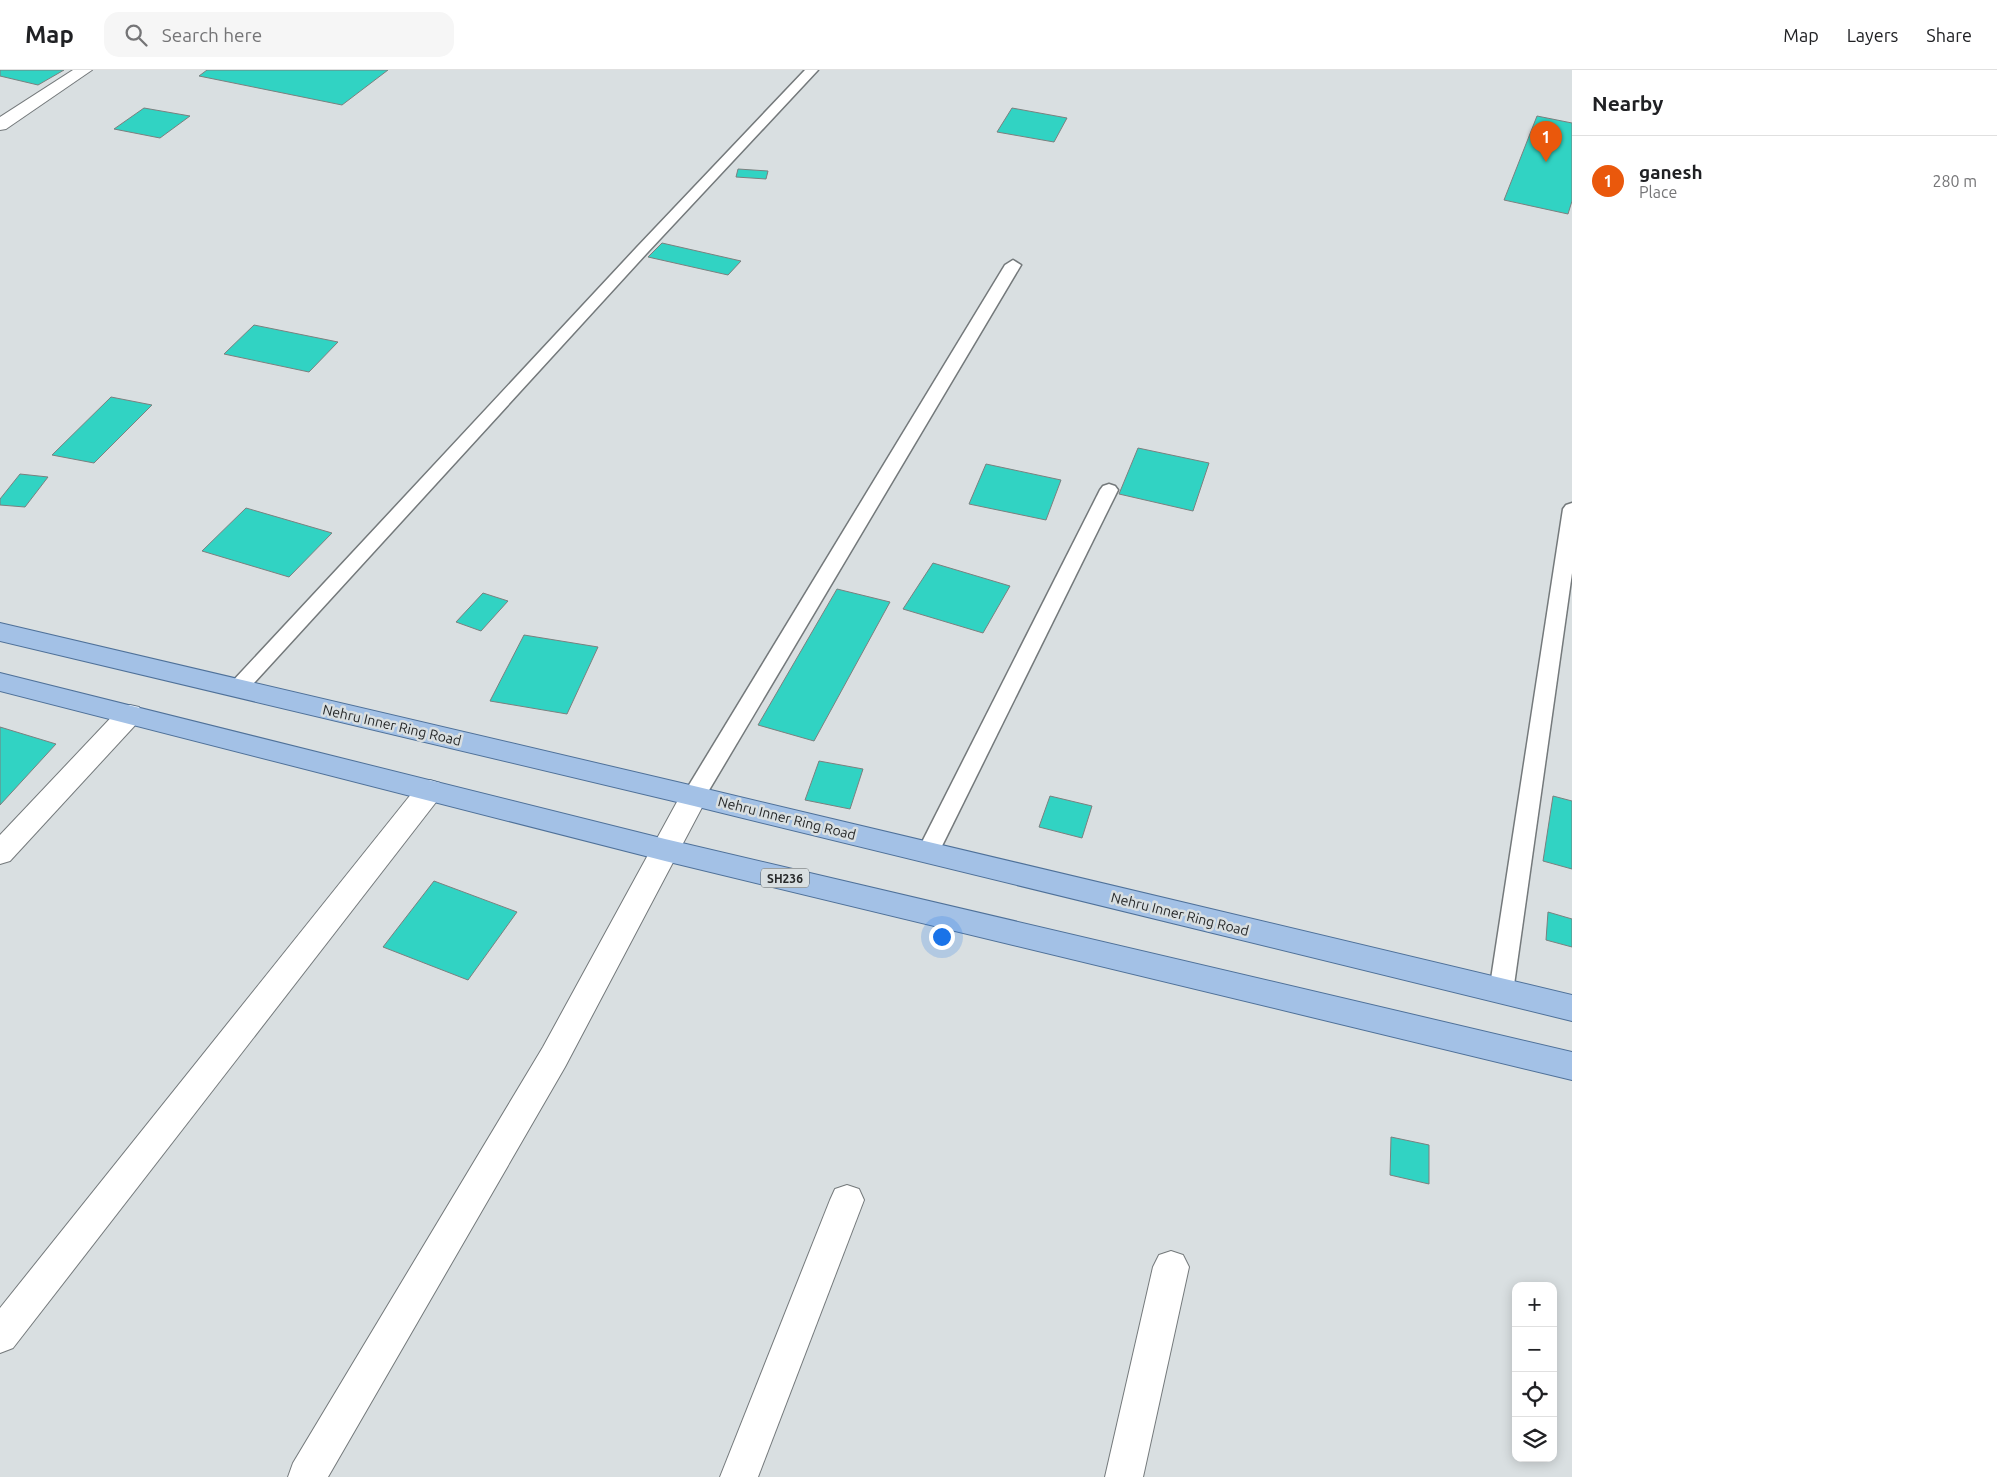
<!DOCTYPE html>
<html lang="en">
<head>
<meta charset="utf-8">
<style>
	:root { --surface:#fff; --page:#f6f6f6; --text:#202124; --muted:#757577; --line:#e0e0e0; --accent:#ea580c }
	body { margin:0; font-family:Ubuntu,sans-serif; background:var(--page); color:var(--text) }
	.controls { position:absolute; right:15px; bottom:15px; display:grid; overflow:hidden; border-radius:10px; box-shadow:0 2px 12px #0003 }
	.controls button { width:45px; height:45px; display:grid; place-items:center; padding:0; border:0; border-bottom:1px solid var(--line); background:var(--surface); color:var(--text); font:25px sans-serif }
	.you { position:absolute; left:941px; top:866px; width:18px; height:18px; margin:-12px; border:4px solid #fff; border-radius:50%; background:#1a73e8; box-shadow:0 0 0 8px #1a73e833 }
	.badge { display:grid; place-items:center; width:32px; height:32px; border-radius:50%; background:var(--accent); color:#fff; font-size:16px; font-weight:700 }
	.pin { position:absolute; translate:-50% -41px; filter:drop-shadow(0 1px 2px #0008) }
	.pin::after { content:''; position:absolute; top:26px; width:18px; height:15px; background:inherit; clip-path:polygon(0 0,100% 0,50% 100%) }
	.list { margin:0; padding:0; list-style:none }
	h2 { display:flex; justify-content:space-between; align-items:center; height:65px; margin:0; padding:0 20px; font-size:21px }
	h2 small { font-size:16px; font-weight:400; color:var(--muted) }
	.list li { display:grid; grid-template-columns:32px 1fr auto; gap:15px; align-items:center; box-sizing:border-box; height:90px; padding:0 20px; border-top:1px solid var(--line) }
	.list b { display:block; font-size:19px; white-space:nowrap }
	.list p { margin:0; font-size:16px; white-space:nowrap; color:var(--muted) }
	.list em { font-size:16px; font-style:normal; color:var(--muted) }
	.icon { flex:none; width:28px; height:28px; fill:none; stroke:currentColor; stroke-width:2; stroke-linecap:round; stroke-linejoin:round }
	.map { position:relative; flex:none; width:1572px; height:1407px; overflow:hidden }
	header { display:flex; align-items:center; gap:30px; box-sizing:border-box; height:70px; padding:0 25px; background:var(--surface); border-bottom:1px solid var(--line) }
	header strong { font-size:24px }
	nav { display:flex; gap:28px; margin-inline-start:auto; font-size:18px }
	.search { width:350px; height:45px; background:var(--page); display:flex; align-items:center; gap:12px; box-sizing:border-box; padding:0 18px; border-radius:15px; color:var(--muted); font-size:19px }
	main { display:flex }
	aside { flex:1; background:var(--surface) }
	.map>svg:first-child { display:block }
</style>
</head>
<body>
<header>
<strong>Map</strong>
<div class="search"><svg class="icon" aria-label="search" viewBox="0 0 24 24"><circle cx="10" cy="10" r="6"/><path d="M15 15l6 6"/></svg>Search here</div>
<nav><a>Map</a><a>Layers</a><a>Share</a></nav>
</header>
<main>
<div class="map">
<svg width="1572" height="1407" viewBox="0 0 1572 1407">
	<rect width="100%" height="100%" fill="#d9dfe1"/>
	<g fill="#31d3c3" stroke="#7b807f">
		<polygon points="0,0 64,0 38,15 0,6"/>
		<polygon points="207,0 388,0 342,35 199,6"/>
		<polygon points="144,38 190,46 160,68 114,59"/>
		<polygon points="1012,38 1067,48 1054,72 997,62"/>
		<polygon points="1537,46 1572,53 1572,131 1568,144 1504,130"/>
		<polygon points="738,99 768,101 766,109 736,107"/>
		<polygon points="662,173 741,191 728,205 648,187"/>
		<polygon points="254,255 338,272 309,302 224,284"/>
		<polygon points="111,327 152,335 94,393 52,385"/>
		<polygon points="1138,378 1209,393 1193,441 1119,424"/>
		<polygon points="986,394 1061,410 1046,450 969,434"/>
		<polygon points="20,404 48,407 25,437 0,435 0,429"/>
		<polygon points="246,438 332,463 289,507 202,481"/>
		<polygon points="933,493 1010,516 983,563 903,539"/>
		<polygon points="837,519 890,532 814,671 758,655"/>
		<polygon points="483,523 508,531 481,561 456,552"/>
		<polygon points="524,565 598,577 567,644 490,631"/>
		<polygon points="0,657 56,674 0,735"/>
		<polygon points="819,691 863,699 850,739 805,730"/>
		<polygon points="1050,726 1092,736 1082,768 1039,757"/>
		<polygon points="1553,726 1572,731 1572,799 1543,791"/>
		<polygon points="434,811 517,842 468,910 383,877"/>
		<polygon points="1548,842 1572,849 1572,877 1546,870"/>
		<polygon points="1391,1067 1429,1075 1429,1114 1390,1105"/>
	</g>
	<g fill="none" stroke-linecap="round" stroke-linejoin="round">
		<g stroke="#74797b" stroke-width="3">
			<g id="service">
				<polygon points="805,0 818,0 647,183 244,624 237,626 230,624 227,619 230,614 637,177"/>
				<polygon points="1013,190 1021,195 702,732 694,734 686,732 683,726 686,720 1005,195"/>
				<polygon points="1109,414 1115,416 1118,420 939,782 936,788 928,790 920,788 917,782 1100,420 1103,416"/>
				<polygon points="1572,433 1572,503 1513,922 1509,929 1501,932 1493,929 1489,922 1563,439 1566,435"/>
			</g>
		</g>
		<g stroke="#74797b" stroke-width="2">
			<g id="minor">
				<polygon points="73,0 92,0 6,59 0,60 0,47"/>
				<polygon points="130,635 139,637 143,644 139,651 10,791 0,794 0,765 121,637"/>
				<polygon points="430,710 440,713 444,720 440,727 13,1278 0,1283 0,1238 420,713"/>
				<polygon points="694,716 704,719 708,726 565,997 328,1407 288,1407 293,1393 543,977 684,719"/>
				<polygon points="847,1115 859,1119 864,1130 758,1407 720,1407 830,1130 835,1119"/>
				<polygon points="1171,1181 1183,1185 1189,1197 1143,1407 1105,1407 1153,1197 1159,1185"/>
			</g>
		</g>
		<g stroke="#4f7199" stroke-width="2">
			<g id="primary">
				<polygon points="0,553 694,716 1572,925 1572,951 694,736 0,571"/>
				<polygon points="0,603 665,769 1572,982 1572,1010 665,791 0,621"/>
			</g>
		</g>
		<use href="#service" fill="#fff" fill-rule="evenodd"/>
		<use href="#minor" fill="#fff" fill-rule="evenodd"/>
		<use href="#primary" fill="#a3c1e6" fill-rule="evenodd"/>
	</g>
	<g text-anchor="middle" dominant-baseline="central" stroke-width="5" stroke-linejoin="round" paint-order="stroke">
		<rect fill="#d9dfe1" stroke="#5c6061" stroke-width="1" x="761" y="798.5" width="48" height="19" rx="4"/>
		<g font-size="12" font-weight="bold" fill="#27292a">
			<text x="785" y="808">SH236</text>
		</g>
		<g font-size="14" fill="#27292a" stroke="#d9dfe1">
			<text transform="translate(392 655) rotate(13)">Nehru Inner Ring Road</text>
			<text transform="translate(787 748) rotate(14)">Nehru Inner Ring Road</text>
			<text transform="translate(1180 844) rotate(14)">Nehru Inner Ring Road</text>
		</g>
	</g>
</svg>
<div class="controls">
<button>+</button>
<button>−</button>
<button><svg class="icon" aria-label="locate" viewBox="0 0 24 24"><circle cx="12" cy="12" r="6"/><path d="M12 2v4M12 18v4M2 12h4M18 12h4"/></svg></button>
<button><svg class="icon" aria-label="layers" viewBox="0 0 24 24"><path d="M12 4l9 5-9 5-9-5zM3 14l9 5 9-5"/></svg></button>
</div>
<div class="you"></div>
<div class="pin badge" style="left:1546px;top:92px">1</div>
</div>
<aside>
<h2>Nearby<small></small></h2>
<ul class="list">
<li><span class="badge">1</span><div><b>ganesh</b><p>Place</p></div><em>280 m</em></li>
</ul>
</aside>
</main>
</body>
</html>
